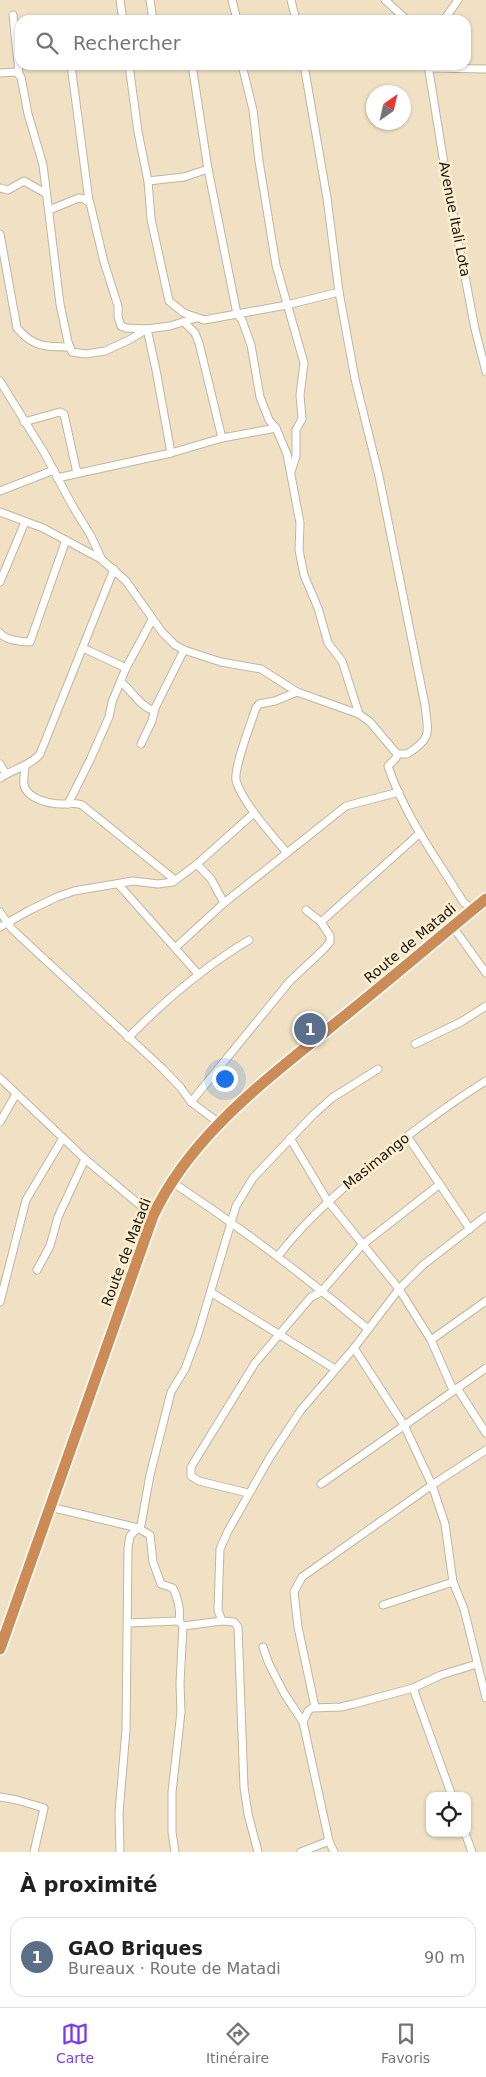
<!DOCTYPE html>
<html lang="fr">
<head>
<meta charset="utf-8">
<style>
	:root { --surface:#fff; --page:#f2f2f2; --text:#202124; --muted:#757577; --line:#e0e0e0; --accent:#7c3aed }
	body { margin:0; font-family:"DejaVu Sans",sans-serif; background:var(--page); color:var(--text) }
	.controls { position:absolute; right:15px; bottom:15px; display:grid; overflow:hidden; border-radius:10px; box-shadow:0 1px 4px #0004 }
	.controls button { width:45px; height:45px; display:grid; place-items:center; padding:0; border:0; border-bottom:1px solid var(--line); background:var(--surface); color:var(--text); font:25px sans-serif }
	.compass { position:absolute; left:366px; top:85px; width:45px; height:45px; border-radius:50%; background:var(--surface); box-shadow:0 1px 4px #0004; rotate:34deg }
	.you { position:absolute; left:224px; top:1078px; width:18px; height:18px; margin:-12px; border:4px solid #fff; border-radius:50%; background:#1a73e8; box-shadow:0 0 0 8px #1a73e833 }
	.badge { display:grid; place-items:center; width:32px; height:32px; border-radius:50%; background:var(--accent); color:#fff; font-size:16px; font-weight:700 }
	.pin { position:absolute; translate:-50% -50%; border:2px solid #fff; box-shadow:0 1px 5px #0006 }
	.list { margin:0; padding:0; list-style:none }
	h2 { display:flex; justify-content:space-between; align-items:center; height:65px; margin:0; padding:0 20px; font-size:21px }
	h2 small { font-size:16px; font-weight:400; color:var(--muted) }
	.list li { display:grid; grid-template-columns:32px 1fr auto; gap:15px; align-items:center; box-sizing:border-box; height:80px; margin:0 10px 10px; padding:0 10px; border:1px solid var(--line); border-radius:15px }
	.list b { display:block; font-size:19px; white-space:nowrap }
	.list p { margin:0; font-size:16px; white-space:nowrap; color:var(--muted) }
	.list em { font-size:16px; font-style:normal; color:var(--muted) }
	.icon { flex:none; width:28px; height:28px; fill:none; stroke:currentColor; stroke-width:2; stroke-linecap:round; stroke-linejoin:round }
	.map { position:relative; flex:none; width:486px; height:1852px; overflow:hidden }
	.search { position:absolute; background:var(--surface); box-shadow:0 1px 4px #0004; left:15px; right:15px; top:15px; height:55px; display:flex; align-items:center; gap:12px; box-sizing:border-box; padding:0 18px; border-radius:15px; color:var(--muted); font-size:19px }
	.sheet { height:155px; background:var(--surface) }
	nav { display:flex; justify-content:space-around; align-items:center; box-sizing:border-box; height:70px; border-top:1px solid var(--line); background:var(--surface); font-size:14px; color:var(--muted) }
	nav a { display:grid; justify-items:center; gap:2px }
	nav .on { color:var(--accent) }
	.map>svg:first-child { display:block }
</style>
</head>
<body>
<div class="map">
<svg width="486" height="1852" viewBox="0 0 486 1852">
	<rect width="100%" height="100%" fill="#f1e1c4"/>
	<g fill="none" stroke-linecap="round" stroke-linejoin="round">
		<g stroke="#c4b598" stroke-width="9">
			<g id="minor">
				<polyline points="120,0 123,20"/>
				<polyline points="150,0 153,20"/>
				<polyline points="232,0 237,20"/>
				<polyline points="291,0 296,20"/>
				<polyline points="385,0 407,20"/>
				<polyline points="13,15 19,73"/>
				<polyline points="444,20 458,0"/>
				<polyline points="71,65 89,201"/>
				<polyline points="129,65 138,132 148,181 151,219 169,301 184,313 204,320 287,305 339,292"/>
				<polyline points="192,65 208,169 237,314 242,320 251,345 260,397 269,420 276,428 287,454 300,523 299,550 304,575 318,608 328,643 342,661 359,714"/>
				<polyline points="242,65 253,110 259,161 276,265 304,363 300,395 302,419 296,430 296,456 291,472"/>
				<path d="M304,65l23,133 12,94 16,87 24,97 46,229c3,27 8,33 -18,49h-10l-1,4 -8,8c16,49 49,93 76,137l10,6"/>
				<polyline points="428,65 448,188 475,329 486,372"/>
				<polyline points="429,68 486,69"/>
				<polyline points="0,73 16,72 21,77 28,114 43,165 60,304 68,342 72,352 86,354 105,351 129,340 147,329 170,326 196,318"/>
				<polyline points="148,181 184,177 208,169"/>
				<polyline points="0,188 8,190 24,181 45,193"/>
				<polyline points="49,210 79,198 84,199 90,203 104,262 118,306 118,317 121,326 126,328 147,329 156,370 171,453"/>
				<path d="M0,234l17,94c16,19 28,19 52,19"/>
				<polyline points="185,323 195,333 199,343 222,438"/>
				<polyline points="0,381 45,454 72,505 91,536 101,558"/>
				<polyline points="24,422 60,412 64,414 77,473"/>
				<polyline points="57,478 171,453 222,438 276,428"/>
				<polyline points="0,491 54,470"/>
				<polyline points="0,512 43,528 101,559 126,581 162,632 175,645 184,650 221,662 261,669 297,692 359,714 370,722 397,754"/>
				<polyline points="0,582 25,522"/>
				<path d="M0,633c5,7 22,9 30,9l36,-102"/>
				<polyline points="83,648 126,668"/>
				<path d="M121,682c11,9 18,23 31,28l3,-2 29,-58"/>
				<polyline points="141,744 152,721 155,708"/>
				<polyline points="0,764 6,774"/>
				<path d="M25,765c0,6 -2,14 -1,20 3,14 26,19 38,19 7,0 13,-2 20,1l93,75"/>
				<path d="M0,778c13,-9 30,-12 40,-24l74,-185"/>
				<polyline points="68,804 90,760 109,717 112,702 126,668 152,620"/>
				<path d="M287,853c-14,-17 -46,-52 -51,-73 -2,-13 15,-57 20,-72l3,-4 16,-3 22,-9"/>
				<polyline points="119,885 199,975"/>
				<polyline points="224,903 346,806 399,792"/>
				<polyline points="0,912 12,929 163,1069 181,1088 191,1102 219,1123"/>
				<polyline points="321,922 420,833"/>
				<polyline points="0,927 30,910 57,897 74,891 133,881 158,884 173,882 197,864 254,813"/>
				<polyline points="453,927 486,973"/>
				<polyline points="175,948 224,903 211,879 197,864"/>
				<path d="M128,1038c36,-37 76,-71 121,-98"/>
				<polyline points="415,1044 461,1022 486,1006"/>
				<polyline points="0,1078 85,1159 153,1216"/>
				<polyline points="191,1102 290,981 323,950 330,942 330,936 321,922 306,910"/>
				<polyline points="0,1122 16,1094"/>
				<polyline points="407,1136 470,1229"/>
				<polyline points="290,1138 327,1200 399,1289 431,1340 453,1390"/>
				<path d="M172,1182c68,45 133,94 196,147"/>
				<path d="M278,1256c31,-40 66,-69 105,-101 33,-26 67,-52 103,-74"/>
				<polyline points="37,1270 50,1246 58,1217 85,1159"/>
				<polyline points="212,1293 335,1369"/>
				<polyline points="0,1302 26,1200 63,1138"/>
				<polyline points="431,1340 486,1301"/>
				<polyline points="354,1348 404,1425 432,1485 445,1524 453,1582 464,1609 486,1698"/>
				<polyline points="457,1388 486,1433"/>
				<polyline points="321,1484 486,1368"/>
				<polyline points="248,1493 199,1481 191,1476 191,1467 255,1363 311,1297 321,1292 362,1245 440,1184"/>
				<path d="M50,1507l88,21 12,7 3,27 8,22 12,4c5,11 8,22 6,33l4,5 -3,57 1,29 -9,80v40l3,20"/>
				<polyline points="383,1605 453,1582"/>
				<polyline points="128,1623 179,1621"/>
				<polyline points="183,1626 222,1621"/>
				<polyline points="263,1647 269,1664 284,1693 303,1722 329,1841 334,1852"/>
				<polyline points="413,1688 452,1796"/>
				<polyline points="315,1707 298,1627 294,1592 302,1577 432,1485 486,1450"/>
				<polyline points="303,1722 308,1711 312,1708 341,1707 354,1704 413,1688 441,1675 477,1664"/>
				<polyline points="0,1797 17,1800 44,1808 34,1852"/>
				<polyline points="465,1833 472,1852"/>
				<polyline points="120,1852 119,1813 126,1730 128,1548 130,1536 141,1525 150,1475 171,1392 185,1369 198,1334 236,1206 253,1178 313,1115 332,1098 378,1069"/>
				<polyline points="258,1852 248,1814 244,1787 238,1627 234,1622 222,1621 218,1610 220,1549 228,1531 270,1457 301,1410 354,1348 399,1289 423,1265 486,1216"/>
				<polyline points="301,1852 329,1841"/>
			</g>
		</g>
		<g stroke="#fff" stroke-width="14">
			<path id="trunk" d="M0,1649l153,-433c38,-82 116,-138 184,-194 50,-40 99,-82 149,-123"/>
		</g>
		<use href="#minor" stroke="#fff" stroke-width="7"/>
		<use href="#trunk" stroke="#cc8c57" stroke-width="11"/>
	</g>
	<g text-anchor="middle" dominant-baseline="central" stroke-width="5" stroke-linejoin="round" paint-order="stroke">
		<g font-size="14" fill="#191409" stroke="#ffefd1">
			<text transform="translate(455 219) rotate(79)">Avenue Itali Lota</text>
			<text transform="translate(410 943) rotate(-40)">Route de Matadi</text>
			<text transform="translate(376 1161) rotate(-39)">Masimango</text>
			<text transform="translate(126 1252) rotate(-69)">Route de Matadi</text>
		</g>
	</g>
</svg>
<div class="controls">
<button><svg class="icon" aria-label="locate" viewBox="0 0 24 24"><circle cx="12" cy="12" r="6"/><path d="M12 2v4M12 18v4M2 12h4M18 12h4"/></svg></button>
</div>
<svg class="compass" viewBox="-18 -18 36 36"><path d="M0-13l5 13h-10z" fill="#e53935"/><path d="M0 13l5-13h-10z" fill="#757577"/></svg>
<div class="you"></div>
<div class="pin badge" style="left:310px;top:1029px;background:#5c6f8a">1</div>
<div class="search"><svg class="icon" aria-label="search" viewBox="0 0 24 24"><circle cx="10" cy="10" r="6"/><path d="M15 15l6 6"/></svg>Rechercher</div>
</div>
<section class="sheet">
<h2>À proximité<small></small></h2>
<ul class="list">
<li><span class="badge" style="background:#5c6f8a">1</span><div><b>GAO Briques</b><p>Bureaux · Route de Matadi</p></div><em>90 m</em></li>
</ul>
</section>
<nav>
<a class="on"><svg class="icon" aria-label="map" viewBox="0 0 24 24"><path d="M3 6l6-2 6 2 6-2v14l-6 2-6-2-6 2zM9 4v14M15 6v14"/></svg>Carte</a>
<a><svg class="icon" aria-label="directions" viewBox="0 0 24 24"><path d="M12 3l9 9-9 9-9-9zM9 14v-3h6M13 9l2 2-2 2"/></svg>Itinéraire</a>
<a><svg class="icon" aria-label="saved" viewBox="0 0 24 24"><path d="M7 4h10v16l-5-4-5 4z"/></svg>Favoris</a>
</nav>
</body>
</html>
